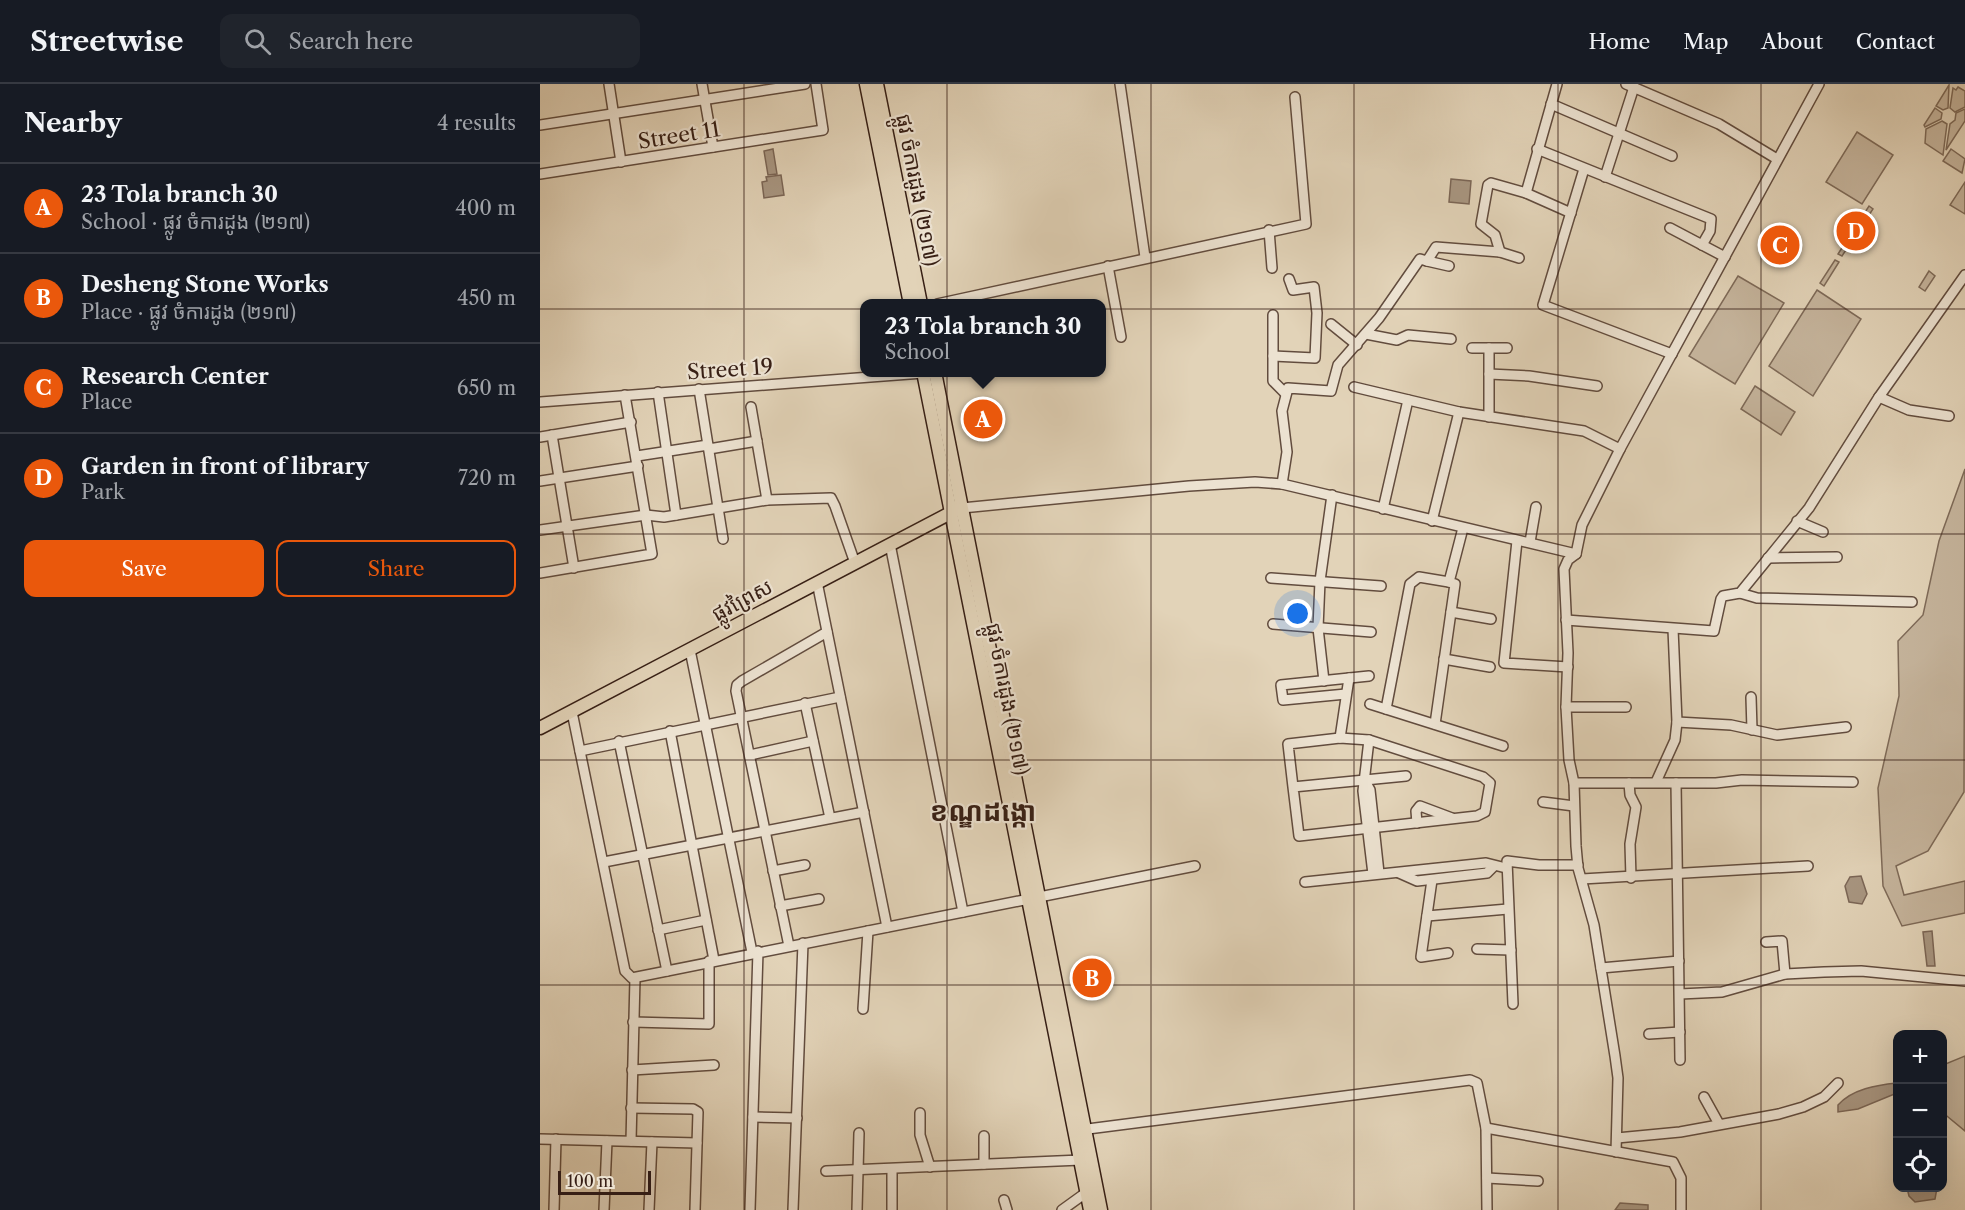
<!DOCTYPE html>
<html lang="en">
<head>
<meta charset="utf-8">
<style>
	:root { --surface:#171b24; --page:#20242c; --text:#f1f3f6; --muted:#9ea1a6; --line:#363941; --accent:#ea580c }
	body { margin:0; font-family:"Libre Caslon Text","Noto Sans Khmer",serif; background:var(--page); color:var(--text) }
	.controls { position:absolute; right:18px; bottom:18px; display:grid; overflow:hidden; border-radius:12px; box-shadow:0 6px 24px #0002 }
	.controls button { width:54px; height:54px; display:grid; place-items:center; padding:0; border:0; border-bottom:2px solid var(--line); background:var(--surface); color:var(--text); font:30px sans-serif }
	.scale { position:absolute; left:18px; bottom:15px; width:93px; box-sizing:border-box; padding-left:6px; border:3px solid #371f15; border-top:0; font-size:16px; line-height:21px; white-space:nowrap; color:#371f15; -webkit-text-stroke:4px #ece2d1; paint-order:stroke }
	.you { position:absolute; left:758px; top:530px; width:21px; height:21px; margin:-15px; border:4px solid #fff; border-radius:50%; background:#1a73e8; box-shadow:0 0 0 9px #1a73e833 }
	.badge { display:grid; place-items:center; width:39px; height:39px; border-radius:50%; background:var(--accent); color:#fff; font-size:20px; font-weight:700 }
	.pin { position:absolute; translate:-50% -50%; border:3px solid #fff; box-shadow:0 2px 6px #0006 }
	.popup { position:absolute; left:320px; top:215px; width:246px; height:78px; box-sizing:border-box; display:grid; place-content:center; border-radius:12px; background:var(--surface); filter:drop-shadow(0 2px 4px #0005); font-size:20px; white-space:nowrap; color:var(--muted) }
	.popup b { font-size:22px; color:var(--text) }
	.popup::after { content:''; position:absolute; left:50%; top:100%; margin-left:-12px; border:12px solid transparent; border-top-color:var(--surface) }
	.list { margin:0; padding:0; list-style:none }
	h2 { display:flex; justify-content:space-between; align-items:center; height:78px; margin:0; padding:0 24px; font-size:26px }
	h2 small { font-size:20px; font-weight:400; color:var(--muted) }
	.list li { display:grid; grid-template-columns:39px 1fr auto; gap:18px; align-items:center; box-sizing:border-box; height:90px; padding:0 24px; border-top:2px solid var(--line) }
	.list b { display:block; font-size:22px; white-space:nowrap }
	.list p { margin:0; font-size:20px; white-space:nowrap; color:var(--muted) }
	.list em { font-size:20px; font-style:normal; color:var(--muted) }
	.actions { display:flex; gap:12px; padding:18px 24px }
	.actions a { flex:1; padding:14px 0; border:2px solid var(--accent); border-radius:12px; text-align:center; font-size:21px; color:var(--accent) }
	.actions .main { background:var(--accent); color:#fff }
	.icon { flex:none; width:33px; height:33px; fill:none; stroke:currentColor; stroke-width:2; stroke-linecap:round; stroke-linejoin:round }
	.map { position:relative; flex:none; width:1425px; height:1126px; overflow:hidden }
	header { display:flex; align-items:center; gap:36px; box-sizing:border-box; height:84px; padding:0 30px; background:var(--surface); border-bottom:2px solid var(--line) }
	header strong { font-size:28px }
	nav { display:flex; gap:33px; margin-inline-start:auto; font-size:21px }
	.search { width:420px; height:54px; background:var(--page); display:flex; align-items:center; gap:15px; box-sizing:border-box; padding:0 21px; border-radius:12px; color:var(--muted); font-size:22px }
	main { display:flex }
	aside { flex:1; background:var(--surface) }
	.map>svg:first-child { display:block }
</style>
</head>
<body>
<header>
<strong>Streetwise</strong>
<div class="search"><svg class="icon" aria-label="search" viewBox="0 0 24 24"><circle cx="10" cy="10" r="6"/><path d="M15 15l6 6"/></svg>Search here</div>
<nav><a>Home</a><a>Map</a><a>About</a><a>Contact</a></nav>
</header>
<main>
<aside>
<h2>Nearby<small>4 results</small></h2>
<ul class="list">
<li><span class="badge">A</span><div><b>23 Tola branch 30</b><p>School · ផ្លូវ ចំការដូង (២១៧)</p></div><em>400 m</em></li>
<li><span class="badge">B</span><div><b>Desheng Stone Works</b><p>Place · ផ្លូវ ចំការដូង (២១៧)</p></div><em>450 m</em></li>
<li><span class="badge">C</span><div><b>Research Center</b><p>Place</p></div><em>650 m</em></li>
<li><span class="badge">D</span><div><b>Garden in front of library</b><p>Park</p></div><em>720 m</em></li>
</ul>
<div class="actions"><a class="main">Save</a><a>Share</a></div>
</aside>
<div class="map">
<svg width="1425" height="1126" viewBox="0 0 1425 1126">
	<rect width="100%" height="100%" fill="#e2d3b8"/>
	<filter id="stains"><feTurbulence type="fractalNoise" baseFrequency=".00333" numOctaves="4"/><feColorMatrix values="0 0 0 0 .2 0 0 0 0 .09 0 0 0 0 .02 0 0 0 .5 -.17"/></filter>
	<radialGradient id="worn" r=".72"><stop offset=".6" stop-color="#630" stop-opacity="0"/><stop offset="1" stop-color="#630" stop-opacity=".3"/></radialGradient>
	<g fill="#c5b49c" stroke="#7e6a58" stroke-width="1.5">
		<polygon points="1409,1 1408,24 1403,26 1396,22"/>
		<polygon points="1418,3 1425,7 1425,23 1415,28 1410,24 1413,4 1416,6"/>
		<polygon points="1395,24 1402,29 1401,35 1385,43 1384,41"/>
		<polygon points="1425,25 1425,37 1406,66 1410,40 1415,36 1416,29"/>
		<polygon points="1402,37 1407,40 1403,71 1385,59 1386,45"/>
		<polygon points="1317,48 1353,71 1322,120 1286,98"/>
		<polygon points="1411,65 1425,75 1422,89 1403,77"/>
		<polygon points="1425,98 1425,130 1410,121"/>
		<polygon points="1329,122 1333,125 1302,172 1298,170"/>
		<polygon points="1295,176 1299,178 1284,202 1280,199"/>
		<polygon points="1389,187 1395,192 1385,207 1379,203"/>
		<polygon points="1198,192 1244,219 1195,300 1149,272"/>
		<polygon points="1277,206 1321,235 1273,312 1229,282"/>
		<polygon points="1215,302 1255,328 1241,351 1201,325"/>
		<polygon points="1425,385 1424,708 1388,767 1356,782 1364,811 1425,797 1425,829 1362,842 1343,802 1338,704 1359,612 1358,557 1383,531 1399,457"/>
		<polygon points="1425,972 1425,1047 1402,1028 1403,981"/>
	</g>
	<g fill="#a89681" stroke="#7b6656" stroke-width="1.5">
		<polygon points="233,65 237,90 228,91 224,67"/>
		<polygon points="241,91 244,111 224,114 222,98 227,97 226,93"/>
		<polygon points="911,95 931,97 929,120 909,118"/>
		<polygon points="1321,792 1327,810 1322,820 1309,818 1305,802 1310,793"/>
		<polygon points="1392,847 1395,882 1387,882 1383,848"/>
		<path d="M1357,999v10l-39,16 -20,3v-7c14,-16 39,-20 59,-22z"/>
		<polygon points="1367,1104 1397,1104 1395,1115 1375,1118 1369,1112"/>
		<polygon points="1080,1119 1108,1121 1108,1126 1075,1126"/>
	</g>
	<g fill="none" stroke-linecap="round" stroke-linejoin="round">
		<g stroke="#624c3e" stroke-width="12">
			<g id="minor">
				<polyline points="69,0 81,78"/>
				<polyline points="162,0 173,63"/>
				<polyline points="580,0 605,173"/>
				<polyline points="1086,0 1179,40 1237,75"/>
				<polyline points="1011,20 1132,72"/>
				<polyline points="0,41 265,0"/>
				<polyline points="997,65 1171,135 1170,147 1162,161"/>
				<polyline points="1044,85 1003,221 1132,270"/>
				<polyline points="0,90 283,46 276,0"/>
				<polyline points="1065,93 1094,3"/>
				<polyline points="986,109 1017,0"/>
				<polyline points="1130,144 1185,173"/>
				<polyline points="729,146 732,184"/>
				<polyline points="960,168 955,151 941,140 948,101 951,99 986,109 1031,129"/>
				<polyline points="887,177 909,182"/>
				<polyline points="568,182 581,253"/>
				<polyline points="397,220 766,140 755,13"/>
				<polyline points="733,231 733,297 745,309"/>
				<polyline points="791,240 817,261"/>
				<polyline points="826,250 857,256 868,251 911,255"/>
				<polyline points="932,264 967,264"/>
				<polyline points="733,272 775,274 777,229 774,203 753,206 749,195"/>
				<polyline points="949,290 989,292 1057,302"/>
				<polyline points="814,303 919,328 1044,347 1080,365"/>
				<polyline points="159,305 183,455"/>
				<polyline points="118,308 136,431"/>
				<polyline points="1339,313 1369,326 1409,332"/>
				<polyline points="0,318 383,289"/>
				<polyline points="211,323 227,416"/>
				<polyline points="949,333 949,264"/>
				<polyline points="12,351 34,484"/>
				<polyline points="0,353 91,338"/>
				<polyline points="169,365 217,357"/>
				<polyline points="97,372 168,361"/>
				<polyline points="0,397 98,382"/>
				<polyline points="742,400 747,368 742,327 748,304 791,307 798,281 839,234 880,175 887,177 896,163 960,168 979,174"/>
				<polyline points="422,424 649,402 715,398 742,400 1036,470"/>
				<polyline points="843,425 868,316"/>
				<polyline points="892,437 919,328"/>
				<polyline points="1257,437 1283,448"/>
				<polyline points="0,446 106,431 124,433 227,416 291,414 295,422 315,479"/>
				<polyline points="977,457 964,579 1028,583"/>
				<polyline points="990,458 996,423"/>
				<polyline points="350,460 423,828"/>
				<polyline points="1228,474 1297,473"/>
				<polyline points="0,489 112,470 85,311"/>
				<polyline points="731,494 841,502"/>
				<polyline points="277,498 347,843"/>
				<polyline points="1200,509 1217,514 1372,518"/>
				<polyline points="911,528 951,535"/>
				<polyline points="1026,536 1174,547 1181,515 1183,512 1200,509 1269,424 1339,313 1425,191"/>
				<polyline points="733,540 831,548"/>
				<polyline points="150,566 212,868"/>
				<polyline points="904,575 950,583"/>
				<polyline points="784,597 778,544 780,497 792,411"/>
				<polyline points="806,610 743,616 741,601 829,592"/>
				<polyline points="1211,613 1212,646"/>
				<polyline points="265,619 290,734"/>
				<polyline points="830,620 963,662"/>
				<polyline points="1026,623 1086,623"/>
				<polyline points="846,625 870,500 879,493 909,498"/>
				<polyline points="32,628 85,887 92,894 655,782"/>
				<polyline points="1137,638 1191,641 1237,651 1306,643"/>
				<polyline points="895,640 915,500 909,498 923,444"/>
				<polyline points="130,647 174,876"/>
				<polyline points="800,654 809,594"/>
				<polyline points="829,656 823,707 833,790"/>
				<polyline points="79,657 127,887"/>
				<polyline points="40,667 300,613"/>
				<polyline points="210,671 273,657"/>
				<polyline points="825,697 830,706 839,789"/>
				<polyline points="1116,698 1135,656 1137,638 1133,545"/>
				<polyline points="1034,699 1176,699 1202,696 1313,698"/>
				<polyline points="1089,699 1090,711 1096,723 1090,760 1091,794"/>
				<polyline points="1136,699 1140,976"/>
				<polyline points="753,703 759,752 937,732 945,728 950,699 943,693 829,656 800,654 748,660 753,703 866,692"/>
				<polyline points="1003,718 1034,722"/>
				<polyline points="877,739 876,727 880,722 912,734"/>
				<polyline points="64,778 324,728"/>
				<polyline points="233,787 265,781"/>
				<polyline points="859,789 877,797 947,789 954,782"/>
				<polyline points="1042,795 1268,782"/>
				<polyline points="892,796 881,873 908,869"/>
				<polyline points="765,798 946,779 966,784"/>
				<polyline points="240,822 279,815"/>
				<polyline points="887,832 968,825"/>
				<polyline points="118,846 166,836"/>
				<polyline points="1226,858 1242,857 1245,890"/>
				<polyline points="249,862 196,607 197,601 202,597 287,548"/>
				<polyline points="937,865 971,866"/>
				<polyline points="1061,884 1139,877"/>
				<polyline points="1140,910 1182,908 1245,890 1284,888 1321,887 1425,897"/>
				<polyline points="973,920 967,777 999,781 1038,781"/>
				<polyline points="323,925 328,847"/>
				<polyline points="93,938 169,940 169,877"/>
				<polyline points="1109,950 1140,948"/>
				<polyline points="92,986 174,981"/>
				<polyline points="1164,1013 1179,1040"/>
				<polyline points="91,1024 153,1025 158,1028 155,1126"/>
				<polyline points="380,1029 380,1051 390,1083"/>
				<polyline points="213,1033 257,1034"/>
				<polyline points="946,1044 1133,1078 1141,1094 1141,1126"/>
				<polyline points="540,1046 930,996 937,999 946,1044 947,1126"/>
				<polyline points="1077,1054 1140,1048 1239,1030 1263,1023 1284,1013 1298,999"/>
				<polyline points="0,1055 157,1059"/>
				<polyline points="91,1057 95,894"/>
				<polyline points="1076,1068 1078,994 1075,972 1054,841 1038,784 1036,762 1034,699 1029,676 1026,623 1028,569 1024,485 1028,476 1036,470 1042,441 1080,365 1279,0"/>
				<polyline points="444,1080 444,1052"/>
				<polyline points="286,1087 541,1076"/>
				<polyline points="947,1094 998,1097"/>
				<polyline points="464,1116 467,1126"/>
				<polyline points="14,1126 16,1055"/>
				<polyline points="64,1126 67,1057"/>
				<polyline points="109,1126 112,1058"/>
				<polyline points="210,1126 218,867"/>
				<polyline points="253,1126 263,859"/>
				<polyline points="317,1126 319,1049"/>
				<polyline points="352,1126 352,1085"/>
				<polyline points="522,1126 547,1108"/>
			</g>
		</g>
		<g stroke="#371f15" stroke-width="15">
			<g id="major">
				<polyline points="326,0 370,220"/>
				<polyline points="337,0 381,220"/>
				<polyline points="383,288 550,1126"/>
				<polyline points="395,288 561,1126"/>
				<polyline points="0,644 418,425"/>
			</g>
		</g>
		<use href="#minor" stroke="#ece2d1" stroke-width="9"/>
		<use href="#major" stroke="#e2d3b8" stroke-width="12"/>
	</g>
	<path fill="none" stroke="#371f15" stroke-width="1.5" stroke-opacity="0.55" d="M204,0v1126M407,0v1126M611,0v1126M814,0v1126M1018,0v1126M1221,0v1126M0,225h1425M0,450h1425M0,676h1425M0,901h1425"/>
	<g text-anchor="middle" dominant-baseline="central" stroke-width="4.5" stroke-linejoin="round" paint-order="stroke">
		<g font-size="21" fill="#371f15" stroke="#ece2d1">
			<text transform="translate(139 51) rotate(-9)">Street 11</text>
			<text transform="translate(378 106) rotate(79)">ផ្លូវ ចំការដូង (២១៧)</text>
			<text transform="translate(190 285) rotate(-4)">Street 19</text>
			<text transform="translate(202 516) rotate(-28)">ផ្លូវព្រៃស</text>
			<text transform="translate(468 615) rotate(79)">ផ្លូវ ចំការដូង (២១៧)</text>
		</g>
		<g font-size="27" font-weight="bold" fill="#371f15" stroke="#ece2d1">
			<text x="443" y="727">ខណ្ឌដង្កោ</text>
		</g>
	</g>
	<rect width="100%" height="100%" filter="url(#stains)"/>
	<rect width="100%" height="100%" fill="url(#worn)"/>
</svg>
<div class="controls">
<button>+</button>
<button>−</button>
<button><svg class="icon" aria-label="locate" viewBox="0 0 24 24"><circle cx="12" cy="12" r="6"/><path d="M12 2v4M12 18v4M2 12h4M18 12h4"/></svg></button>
</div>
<div class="scale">100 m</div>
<div class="you"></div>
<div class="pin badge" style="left:443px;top:335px">A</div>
<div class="popup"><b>23 Tola branch 30</b>School</div>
<div class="pin badge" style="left:552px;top:894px">B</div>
<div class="pin badge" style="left:1240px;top:161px">C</div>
<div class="pin badge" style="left:1316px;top:147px">D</div>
</div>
</main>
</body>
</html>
